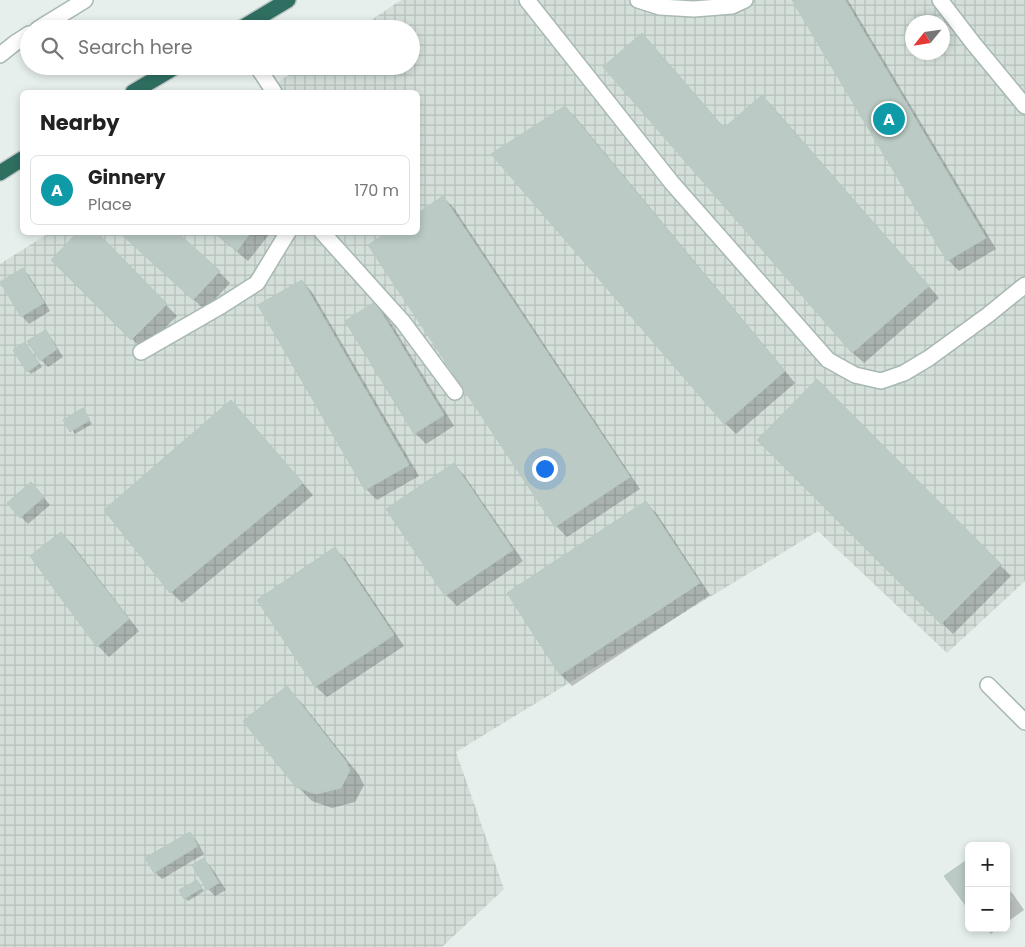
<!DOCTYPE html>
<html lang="en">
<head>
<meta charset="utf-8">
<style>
	:root { --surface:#fff; --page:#f2f2f2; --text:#222; --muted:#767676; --line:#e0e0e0; --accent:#0b8043 }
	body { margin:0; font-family:Poppins,sans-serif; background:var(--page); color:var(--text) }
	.controls { position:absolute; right:15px; bottom:15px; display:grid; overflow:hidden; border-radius:8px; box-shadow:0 2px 8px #0003 }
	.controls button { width:45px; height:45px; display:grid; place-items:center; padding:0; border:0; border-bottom:1px solid var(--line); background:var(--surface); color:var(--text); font:25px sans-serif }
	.compass { position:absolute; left:905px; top:15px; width:45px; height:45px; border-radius:50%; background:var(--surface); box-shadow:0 2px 8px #0003; rotate:240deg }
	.you { position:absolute; left:544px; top:468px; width:18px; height:18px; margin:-12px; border:4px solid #fff; border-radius:50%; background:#1a73e8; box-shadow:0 0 0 8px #1a73e833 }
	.badge { display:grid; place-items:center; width:32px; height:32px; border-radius:50%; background:var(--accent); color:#fff; font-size:16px; font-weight:700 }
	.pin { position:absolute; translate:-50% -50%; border:2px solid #fff; box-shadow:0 1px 5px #0006 }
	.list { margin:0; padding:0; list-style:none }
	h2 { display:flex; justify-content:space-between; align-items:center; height:65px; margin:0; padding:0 20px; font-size:21px }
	h2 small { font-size:16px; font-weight:400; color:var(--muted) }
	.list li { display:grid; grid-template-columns:32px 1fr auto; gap:15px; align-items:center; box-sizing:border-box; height:70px; margin:0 10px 10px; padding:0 10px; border:1px solid var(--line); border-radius:8px }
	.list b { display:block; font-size:19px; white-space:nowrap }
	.list p { margin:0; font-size:16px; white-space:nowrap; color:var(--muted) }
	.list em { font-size:16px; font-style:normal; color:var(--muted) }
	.icon { flex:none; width:28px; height:28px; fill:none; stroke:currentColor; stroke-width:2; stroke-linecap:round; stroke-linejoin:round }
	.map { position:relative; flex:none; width:1025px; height:947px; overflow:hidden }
	.search { position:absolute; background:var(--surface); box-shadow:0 2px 8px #0003; left:20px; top:20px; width:400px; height:55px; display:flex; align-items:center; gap:12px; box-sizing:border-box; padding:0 18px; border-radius:28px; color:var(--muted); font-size:19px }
	.panel { position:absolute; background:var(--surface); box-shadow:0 2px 8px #0003; left:20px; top:90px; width:400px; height:145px; border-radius:8px }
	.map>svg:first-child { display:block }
</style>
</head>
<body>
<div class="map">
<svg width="1025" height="947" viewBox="0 0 1025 947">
	<defs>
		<pattern id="industrial-grid" width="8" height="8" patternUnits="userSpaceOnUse" patternTransform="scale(1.25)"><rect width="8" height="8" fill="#d4dfda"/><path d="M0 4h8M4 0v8" fill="none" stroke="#b6c1bc"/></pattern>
	</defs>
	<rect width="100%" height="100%" fill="#e6efeb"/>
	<path fill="url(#industrial-grid)" fill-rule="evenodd" d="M401,0h624v581l-78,72 -129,-122 -362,221 48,137 -62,58h-442v-683l49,-31 369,-1v-140h-155l39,-26h109v-37h-53zM912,22h30v30h-30z"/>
	<g fill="#0003">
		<polygon points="793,0 848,0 996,249 959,271 948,260"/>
		<polygon points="653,46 725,129 762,96 773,107 939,298 864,363 853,353 605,67"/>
		<polygon points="565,107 576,118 795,383 736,434 725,423"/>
		<polygon points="443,197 454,208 640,489 567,537 556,526 418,232 418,214"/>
		<polygon points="95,232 177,316 143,350 53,260"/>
		<polygon points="120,232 219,272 230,283 205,310"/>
		<polygon points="213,232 271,232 248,261"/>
		<polygon points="23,269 30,277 50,311 29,324 22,316"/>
		<polygon points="302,281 312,292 419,476 377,500 366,489"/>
		<polygon points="375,304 386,315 454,426 426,444 415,433"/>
		<polygon points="45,332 52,339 63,357 48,367 41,360 29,341"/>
		<polygon points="28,347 42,367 31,374 28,371"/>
		<polygon points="817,381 1011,576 953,634 759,440"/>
		<polygon points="231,402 242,413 313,495 182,603 171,592 105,510"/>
		<polygon points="82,409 92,424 75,434 65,420"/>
		<polygon points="454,464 464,475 523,561 457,606 446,595"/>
		<polygon points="38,491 50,505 28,524 21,517"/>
		<polygon points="646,503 657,514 710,595 572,686 561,675 508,593"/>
		<polygon points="61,533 72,544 139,631 109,657 98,646"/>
		<polygon points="335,549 346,560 404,646 327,697 316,687 258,600"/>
		<polygon points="286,688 301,702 359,775 364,785 355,802 332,808 312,801 297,786"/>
		<polygon points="190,834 197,841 204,854 162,879 155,872"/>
		<polygon points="204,860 211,867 226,890 215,896 208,889"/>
		<polygon points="197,881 204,891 188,901 185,898"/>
		<polygon points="1006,888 1013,894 1024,910 1006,923"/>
		<polygon points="985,928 999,928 991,934"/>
	</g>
	<g fill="#bbcac4" stroke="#b8c9c2">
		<polygon points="792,0 845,0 986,238 947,261"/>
		<polygon points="642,33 724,128 762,95 929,286 852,353 603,67"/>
		<polygon points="565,106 785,371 724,424 491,154"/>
		<polygon points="443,196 630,477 555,527 368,245 388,232 418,232 418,213"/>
		<polygon points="78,232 97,232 167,304 131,340 51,260"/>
		<polygon points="119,232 177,232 220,271 193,300"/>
		<polygon points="214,232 251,232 237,251"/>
		<polygon points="23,268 44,303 21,317 0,282"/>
		<polygon points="302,280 409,465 365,490 258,305"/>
		<polygon points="375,302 444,415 414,434 345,321"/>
		<polygon points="46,330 57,349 40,361 27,341"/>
		<polygon points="25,342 39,364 27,372 13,350"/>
		<polygon points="817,379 1001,564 941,624 757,440"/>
		<polygon points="231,400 303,483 170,593 104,510"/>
		<polygon points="83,408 90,420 70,432 63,420"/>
		<polygon points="454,463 513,550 445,596 386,509"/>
		<polygon points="31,482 44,497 20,518 7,503"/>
		<polygon points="646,501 700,583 560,675 507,593"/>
		<polygon points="61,532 129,619 97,647 30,556"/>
		<polygon points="335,547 394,635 315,687 257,600"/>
		<polygon points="287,686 345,760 350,770 341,788 316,794 296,787 243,721"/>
		<polygon points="190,832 198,846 154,873 145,858"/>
		<polygon points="204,858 219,883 207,890 192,865"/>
		<polygon points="967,860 969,863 969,867 966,869 969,873 969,910 944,876"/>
		<polygon points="197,880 202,888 184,899 179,890"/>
		<polygon points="1006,887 1014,899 1006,904"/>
	</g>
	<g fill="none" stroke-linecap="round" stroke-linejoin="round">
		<g stroke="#a8b8b2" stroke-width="18">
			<g id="minor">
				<polyline points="527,0 672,183 828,360 855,375 881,381 904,373 929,358 988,315 1025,285"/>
				<polyline points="638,0 660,7 694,9 732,6 745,0"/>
				<polyline points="940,0 973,43 1025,106"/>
				<polyline points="38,29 85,0"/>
				<polyline points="0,55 15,43 29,34"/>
				<polyline points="257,66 274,92"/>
				<polyline points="322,232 403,322 455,392"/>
				<polyline points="141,352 221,306 257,283 288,232"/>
				<polyline points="988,685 1025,722"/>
			</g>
		</g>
		<g stroke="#c2cac8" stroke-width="18">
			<g id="highway">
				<polyline points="240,29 288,0"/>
				<polyline points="133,92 177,66"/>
				<polyline points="0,173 22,159"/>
			</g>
		</g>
		<use href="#minor" stroke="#fff" stroke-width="15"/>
		<use href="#highway" stroke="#2f6f62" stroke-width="15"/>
	</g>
</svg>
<div class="controls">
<button>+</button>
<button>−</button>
</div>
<svg class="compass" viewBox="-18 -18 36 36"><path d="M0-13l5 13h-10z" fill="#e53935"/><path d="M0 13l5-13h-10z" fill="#767676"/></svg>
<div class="you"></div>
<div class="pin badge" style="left:889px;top:119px;background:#0f9aa8">A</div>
<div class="search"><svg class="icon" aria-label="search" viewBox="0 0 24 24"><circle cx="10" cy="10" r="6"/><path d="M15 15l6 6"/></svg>Search here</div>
<section class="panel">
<h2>Nearby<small></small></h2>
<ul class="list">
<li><span class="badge" style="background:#0f9aa8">A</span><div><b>Ginnery</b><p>Place</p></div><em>170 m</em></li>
</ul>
</section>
</div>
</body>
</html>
